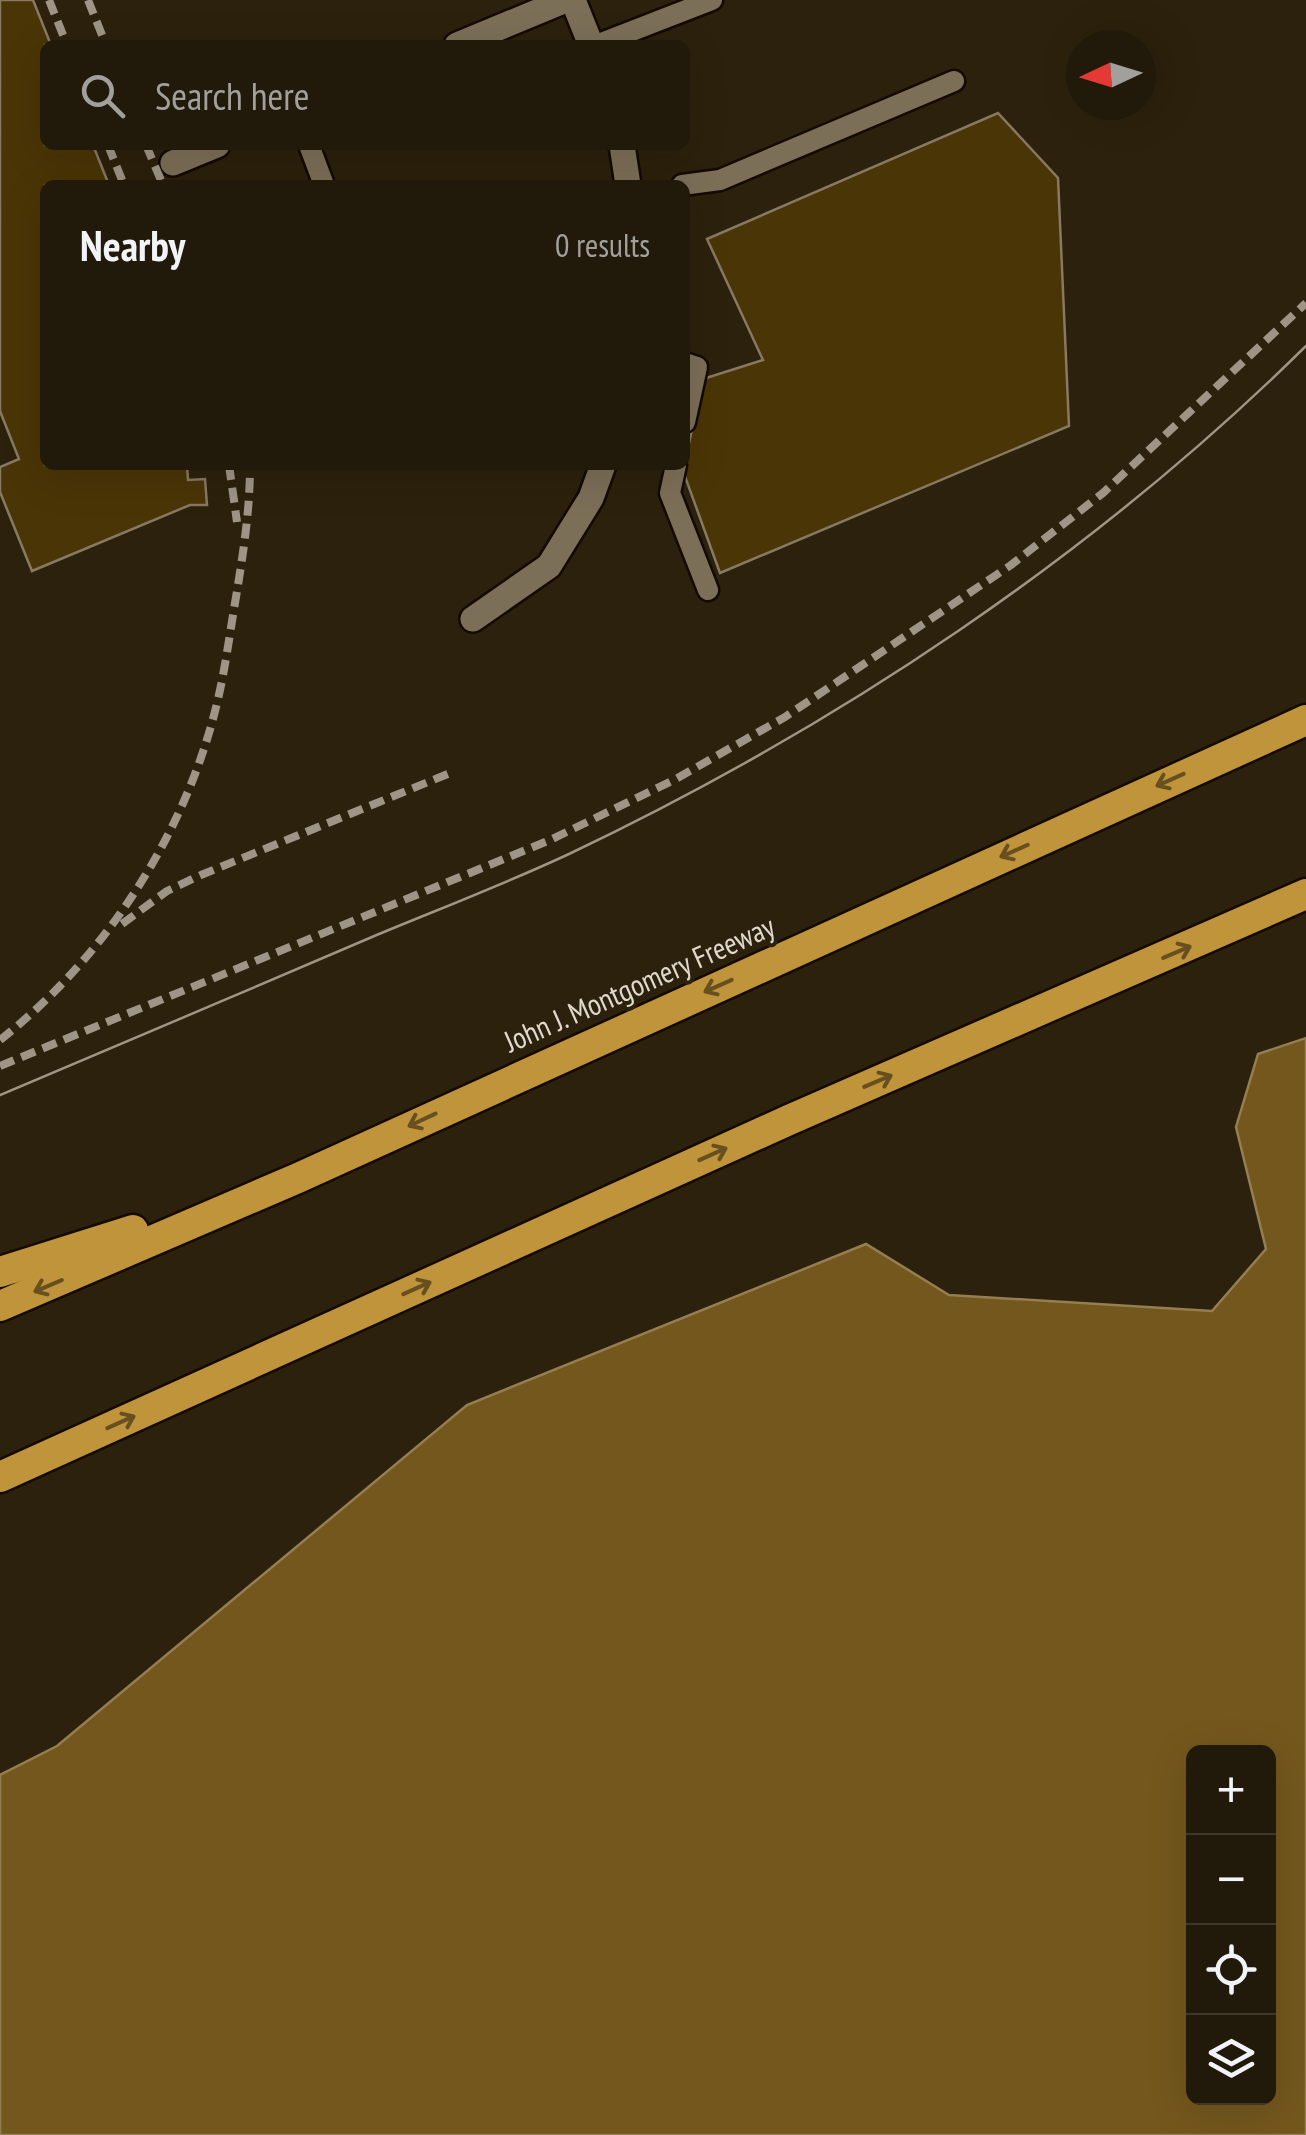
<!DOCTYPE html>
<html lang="en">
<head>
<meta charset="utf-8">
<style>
	:root { --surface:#211909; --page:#292212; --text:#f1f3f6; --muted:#a2a09c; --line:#3e382a }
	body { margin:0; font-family:"PT Sans Narrow",sans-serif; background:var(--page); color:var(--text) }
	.controls { position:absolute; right:30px; bottom:30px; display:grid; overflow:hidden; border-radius:15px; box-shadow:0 10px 40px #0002 }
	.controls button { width:90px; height:90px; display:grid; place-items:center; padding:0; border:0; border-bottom:2px solid var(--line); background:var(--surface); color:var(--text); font:50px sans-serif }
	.compass { position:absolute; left:1066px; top:30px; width:90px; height:90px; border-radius:50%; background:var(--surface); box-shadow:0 10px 40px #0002; rotate:266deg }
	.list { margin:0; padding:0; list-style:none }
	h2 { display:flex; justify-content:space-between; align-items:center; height:130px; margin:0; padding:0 40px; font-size:42px }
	h2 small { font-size:32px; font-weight:400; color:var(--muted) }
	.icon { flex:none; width:55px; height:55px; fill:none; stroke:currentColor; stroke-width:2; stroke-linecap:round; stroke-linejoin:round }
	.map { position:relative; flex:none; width:1306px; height:2135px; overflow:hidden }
	.search { position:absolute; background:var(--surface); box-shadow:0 10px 40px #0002; left:40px; top:40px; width:650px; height:110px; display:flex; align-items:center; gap:25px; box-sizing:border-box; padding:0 35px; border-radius:15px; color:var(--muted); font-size:38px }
	.panel { position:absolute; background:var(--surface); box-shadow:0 10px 40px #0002; left:40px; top:180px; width:650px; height:290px; border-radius:15px }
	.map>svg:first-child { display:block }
</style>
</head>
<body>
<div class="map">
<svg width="1306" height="2135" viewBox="0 0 1306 2135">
	<rect width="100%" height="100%" fill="#2c210c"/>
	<path fill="#73571d" stroke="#947e52" stroke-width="2.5" fill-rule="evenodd" d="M1306,1038v1097h-1306v-360l57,-29 410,-341 399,-161 83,51 263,16 54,-62 -30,-122 22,-73zM1194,1752h74v346h-74z"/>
	<g fill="#4a3506" stroke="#877962" stroke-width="2.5">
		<polygon points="0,0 33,0 51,45 45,45 45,145 93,145 109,185 45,185 45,465 187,465 188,480 205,479 207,505 190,505 32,571 0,492 0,467 19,459 0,411"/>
		<polygon points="998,113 1058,178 1069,426 720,573 683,471 703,379 763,360 707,239"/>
	</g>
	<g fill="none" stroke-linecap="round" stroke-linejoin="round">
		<g stroke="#140a00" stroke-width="25">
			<g id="service">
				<polyline points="596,45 712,0"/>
				<polyline points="309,145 324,185"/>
				<polyline points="682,185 720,180 954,81"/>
				<polyline points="685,363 697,367 685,422"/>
				<polyline points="676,465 670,493 708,590"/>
			</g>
		</g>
		<g stroke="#140a00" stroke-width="30">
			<g id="minor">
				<polyline points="573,0 591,45"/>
				<polyline points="457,45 566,0"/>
				<polyline points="622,145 628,185"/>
				<polyline points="173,163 217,145"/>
				<polyline points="473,619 549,566 591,498 603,465"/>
			</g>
		</g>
		<g stroke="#140a00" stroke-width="35">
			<g id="motorway">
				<polyline points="0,1272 133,1230"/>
				<polyline points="0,1306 298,1178 1306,720"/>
				<polyline points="0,1477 789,1120 1306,894"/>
			</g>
		</g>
		<use href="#service" stroke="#7c6f58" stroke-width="20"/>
		<use href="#minor" stroke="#7c6f58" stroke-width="25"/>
		<use href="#motorway" stroke="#bf943b" stroke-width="30"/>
		<path stroke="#9e9586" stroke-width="2.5" d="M0,1095c126,-53 253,-107 379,-161 63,-26 128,-51 190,-80 269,-128 524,-298 737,-508"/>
		<g stroke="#9e9586" stroke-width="8" stroke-dasharray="15 8" stroke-linecap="butt">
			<polyline points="49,0 67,45"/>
			<polyline points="88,0 106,45"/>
			<polyline points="108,145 124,185"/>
			<polyline points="146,145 163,185"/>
			<polyline points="229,465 237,522"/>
			<polyline points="122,924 167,891 201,875 450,773"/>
			<path d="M0,1040c107,-84 187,-208 218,-341 7,-30 11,-60 16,-90 8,-48 16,-95 16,-144"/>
			<polyline points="0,1066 550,840 674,780 785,717 1011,565 1103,493 1306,303"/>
		</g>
	</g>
	<defs><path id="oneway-shaft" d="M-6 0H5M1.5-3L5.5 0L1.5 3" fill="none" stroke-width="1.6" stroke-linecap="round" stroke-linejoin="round" transform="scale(2.5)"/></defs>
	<g stroke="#674f1f">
		<use href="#oneway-shaft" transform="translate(1170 780) rotate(156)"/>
		<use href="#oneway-shaft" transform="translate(1014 851) rotate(156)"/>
		<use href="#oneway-shaft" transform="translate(1177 952) rotate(-23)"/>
		<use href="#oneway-shaft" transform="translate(718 986) rotate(156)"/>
		<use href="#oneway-shaft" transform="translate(878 1081) rotate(-23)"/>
		<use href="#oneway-shaft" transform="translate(422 1120) rotate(155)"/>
		<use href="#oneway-shaft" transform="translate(713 1154) rotate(-24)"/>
		<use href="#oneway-shaft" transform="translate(48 1286) rotate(157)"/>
		<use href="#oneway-shaft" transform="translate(417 1288) rotate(-24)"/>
		<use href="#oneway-shaft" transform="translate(121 1422) rotate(-24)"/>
	</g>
	<g text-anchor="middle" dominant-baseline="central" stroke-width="8" stroke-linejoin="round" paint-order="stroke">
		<g font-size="30" fill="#e1d9cd" stroke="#2c210c">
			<text transform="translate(639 983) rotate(-24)">John J. Montgomery Freeway</text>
		</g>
	</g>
</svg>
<div class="controls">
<button>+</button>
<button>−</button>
<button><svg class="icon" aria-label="locate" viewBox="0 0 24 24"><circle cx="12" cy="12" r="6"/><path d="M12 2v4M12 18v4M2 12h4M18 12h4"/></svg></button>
<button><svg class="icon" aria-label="layers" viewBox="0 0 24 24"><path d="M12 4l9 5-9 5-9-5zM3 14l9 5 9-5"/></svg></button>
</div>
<svg class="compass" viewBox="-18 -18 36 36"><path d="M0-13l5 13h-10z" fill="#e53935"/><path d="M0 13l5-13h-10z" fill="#a2a09c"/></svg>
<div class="search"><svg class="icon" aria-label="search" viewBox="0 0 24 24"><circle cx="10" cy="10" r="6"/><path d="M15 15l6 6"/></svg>Search here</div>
<section class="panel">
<h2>Nearby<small>0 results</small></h2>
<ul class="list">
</ul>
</section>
</div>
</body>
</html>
